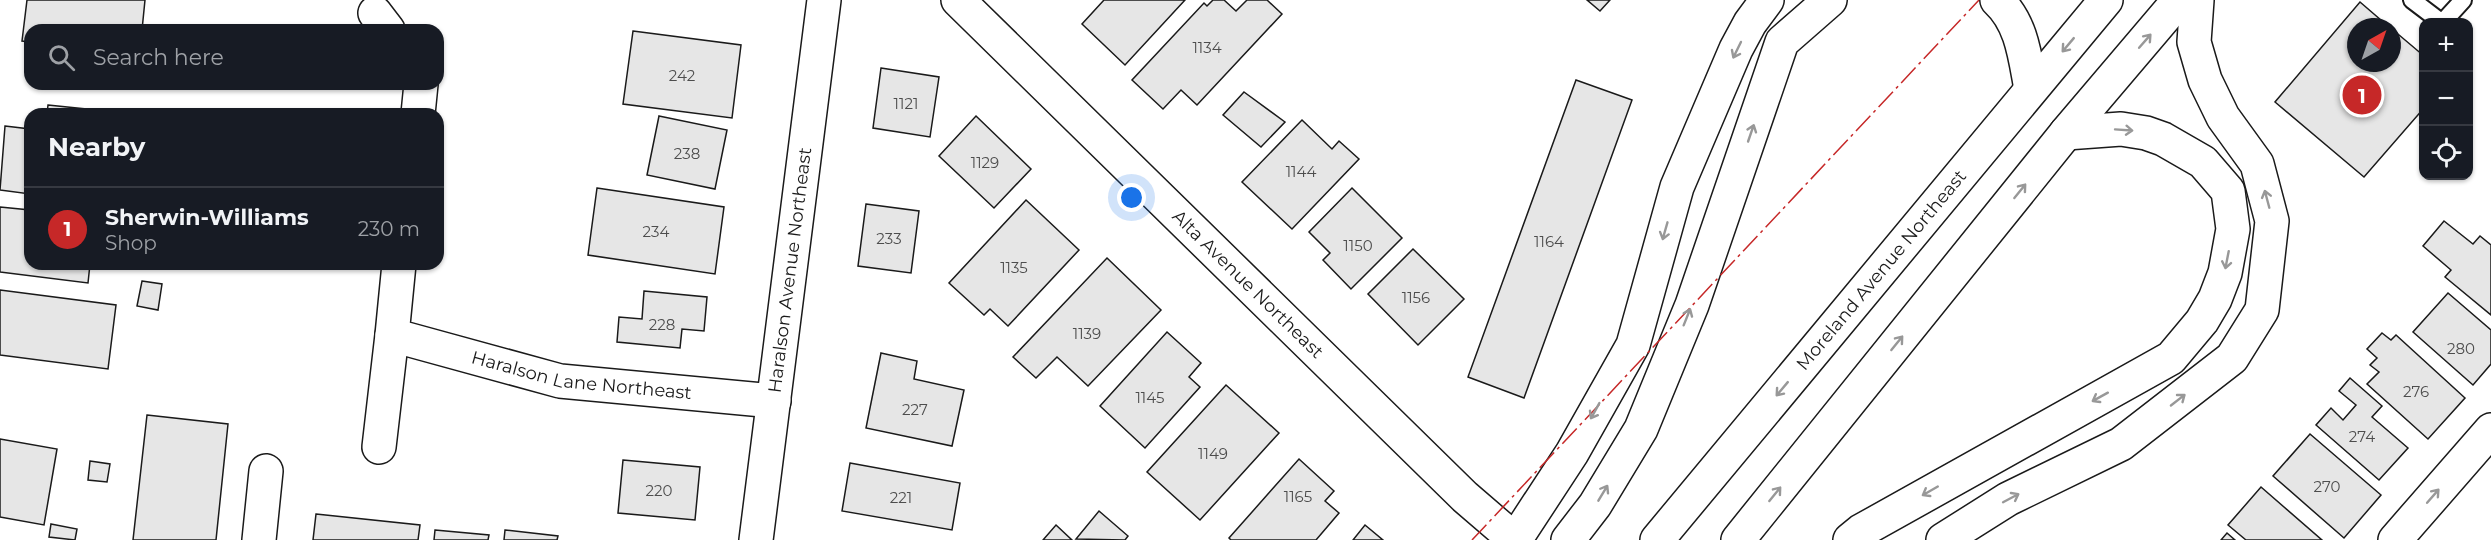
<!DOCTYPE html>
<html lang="en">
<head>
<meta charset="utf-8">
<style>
	:root { --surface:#171b24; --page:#242831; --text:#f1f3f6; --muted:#9ea1a6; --line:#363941; --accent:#c62828 }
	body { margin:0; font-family:Montserrat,sans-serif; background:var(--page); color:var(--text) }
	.controls { position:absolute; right:18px; top:18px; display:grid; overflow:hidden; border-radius:12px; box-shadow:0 2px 4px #0004 }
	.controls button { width:54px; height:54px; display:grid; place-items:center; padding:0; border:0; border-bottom:2px solid var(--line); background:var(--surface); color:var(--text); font:30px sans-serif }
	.compass { position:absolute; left:2347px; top:18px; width:54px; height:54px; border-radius:50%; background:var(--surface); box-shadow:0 2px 4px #0004; rotate:40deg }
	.you { position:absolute; left:1132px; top:198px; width:21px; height:21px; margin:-15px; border:4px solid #fff; border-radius:50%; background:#1a73e8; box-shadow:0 0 0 9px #1a73e833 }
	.badge { display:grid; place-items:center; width:39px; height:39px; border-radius:50%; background:var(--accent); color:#fff; font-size:20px; font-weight:700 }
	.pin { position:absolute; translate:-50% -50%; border:3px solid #fff; box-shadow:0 2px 6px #0006 }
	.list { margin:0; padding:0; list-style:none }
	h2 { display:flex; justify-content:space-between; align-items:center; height:78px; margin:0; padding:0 24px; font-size:26px }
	h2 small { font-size:20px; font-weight:400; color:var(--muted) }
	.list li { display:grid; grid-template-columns:39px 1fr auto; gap:18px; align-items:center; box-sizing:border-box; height:84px; padding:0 24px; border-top:2px solid var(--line) }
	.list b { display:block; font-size:22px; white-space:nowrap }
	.list p { margin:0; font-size:20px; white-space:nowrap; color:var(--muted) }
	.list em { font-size:20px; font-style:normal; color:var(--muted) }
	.icon { flex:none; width:33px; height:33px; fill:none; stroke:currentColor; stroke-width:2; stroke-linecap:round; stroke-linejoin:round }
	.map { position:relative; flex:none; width:2491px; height:540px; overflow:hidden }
	.search { position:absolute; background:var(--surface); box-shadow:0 2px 4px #0004; left:24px; top:24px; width:420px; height:66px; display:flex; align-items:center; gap:15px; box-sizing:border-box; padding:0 21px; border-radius:18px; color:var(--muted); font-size:22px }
	.panel { position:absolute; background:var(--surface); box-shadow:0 2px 4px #0004; left:24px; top:108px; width:420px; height:162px; border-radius:18px }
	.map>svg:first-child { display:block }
</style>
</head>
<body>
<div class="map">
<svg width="2491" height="540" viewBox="0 0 2491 540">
	<rect width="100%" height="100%" fill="#fff"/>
	<g fill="#e6e6e6" stroke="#1a1a1a" stroke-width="1.5">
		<polygon points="27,0 145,0 142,30 30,30 30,42 22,41"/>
		<polygon points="1104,0 1185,0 1125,65 1082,24"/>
		<polygon points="1213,0 1224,0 1236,11 1247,0 1267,0 1282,14 1197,105 1181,90 1163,109 1132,80 1204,3 1207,6"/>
		<polygon points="1587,0 1610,0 1600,11"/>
		<polygon points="2360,2 2389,27 2356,27 2356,63 2392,63 2392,29 2424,56 2424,108 2364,177 2275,102"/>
		<polygon points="633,31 741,45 732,118 623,104"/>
		<polygon points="881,68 939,77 930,137 873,128"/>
		<polygon points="1576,80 1632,100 1524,398 1468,377"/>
		<polygon points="1244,92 1285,122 1261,147 1223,115"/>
		<polygon points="48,105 86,109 85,114 47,114"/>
		<polygon points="659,116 727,130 715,189 647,175"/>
		<polygon points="976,116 1031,169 994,208 939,156"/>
		<polygon points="1302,120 1332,149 1339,141 1359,159 1292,229 1242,182"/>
		<polygon points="5,126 30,129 30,194 0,190"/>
		<polygon points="597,188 724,207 715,274 588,255"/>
		<polygon points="1352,188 1402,238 1351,289 1323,260 1330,253 1309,232"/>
		<polygon points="1026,200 1079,250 1008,326 990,309 984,315 949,283"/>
		<polygon points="866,204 919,211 911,273 858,266"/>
		<polygon points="0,207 30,210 30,264 90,264 88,283 0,272"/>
		<polygon points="2444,221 2473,244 2480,236 2491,245 2491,315 2445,277 2451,270 2423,246"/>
		<polygon points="1413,249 1464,299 1418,345 1368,294"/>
		<polygon points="1107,258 1161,310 1088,386 1057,357 1036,378 1013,357"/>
		<polygon points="142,281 162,284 158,310 137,306"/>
		<polygon points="0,290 116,305 108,369 0,355"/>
		<polygon points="644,291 707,297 704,331 682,329 680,348 617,342 619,317 642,319"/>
		<polygon points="2448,293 2491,330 2491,364 2473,385 2413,332"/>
		<polygon points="1167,332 1201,363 1189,377 1200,387 1145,448 1100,406"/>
		<polygon points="2382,333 2391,340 2396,335 2465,398 2428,439 2367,384 2379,372 2370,365 2377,358 2367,349"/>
		<polygon points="881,353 917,361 914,379 964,390 952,446 866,428"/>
		<polygon points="2350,378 2382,406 2372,417 2408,448 2379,480 2316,425 2331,408 2343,420 2356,405 2339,391"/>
		<polygon points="1226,385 1279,433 1200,520 1147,472"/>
		<polygon points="147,415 228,424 216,540 133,540"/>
		<polygon points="2310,434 2381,495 2344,538 2273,476"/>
		<polygon points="0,439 57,449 44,525 0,517"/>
		<polygon points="1299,459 1334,491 1325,501 1339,513 1316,540 1231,540 1229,538"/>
		<polygon points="623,460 700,467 695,520 618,513"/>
		<polygon points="90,461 110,464 107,482 88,480"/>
		<polygon points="850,463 960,483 952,530 842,511"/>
		<polygon points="2261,487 2322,540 2246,540 2228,525"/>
		<polygon points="1099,511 1128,536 1125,540 1076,539"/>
		<polygon points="316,514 420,525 418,540 313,540"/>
		<polygon points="51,524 77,529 75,540 49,537"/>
		<polygon points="1056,525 1072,540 1043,540"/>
		<polygon points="1365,525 1383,540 1353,540"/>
		<polygon points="435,530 489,535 488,540 434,540"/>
		<polygon points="505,530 558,536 557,540 504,540"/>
		<polygon points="2227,533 2235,540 2221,540"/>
	</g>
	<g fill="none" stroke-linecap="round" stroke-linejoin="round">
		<g stroke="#1a1a1a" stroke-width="20">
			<g id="lane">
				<polyline points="2412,0 2441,22"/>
				<polyline points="2443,22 2463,0"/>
			</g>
		</g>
		<g stroke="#1a1a1a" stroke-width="36">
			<g id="street">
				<path id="s1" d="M958,0l507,497 50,43"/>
				<polyline points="375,13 388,30"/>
				<polyline points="418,114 421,84"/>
				<path id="s2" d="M399,264l-7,71 168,46 214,20"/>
				<polyline points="379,447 392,335"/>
				<polyline points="259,540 266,471"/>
				<path id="s3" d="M756,540l68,-540"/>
				<polyline points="2395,540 2491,430"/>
			</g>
		</g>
		<g stroke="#1a1a1a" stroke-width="36">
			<g id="highway">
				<path d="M1997,0c25,23 28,57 34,89"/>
				<polyline points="1515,540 1572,453 1633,345 1677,187 1736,49 1750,23 1767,0"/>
				<polyline points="1568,540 1595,505 1641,429 1692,305 1782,42 1830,0"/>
				<path id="s4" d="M1657,540l449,-540"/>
				<polyline points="1738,540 2066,133 2179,0"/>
				<polyline points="1850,540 1861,531 2171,358 2202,321 2215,299 2225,273 2233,229 2228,191 2203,162 2163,139 2146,133 2121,129 2066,133"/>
				<polyline points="1943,540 2008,499 2121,444 2232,358 2262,310 2272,221 2257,164 2223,117 2205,80 2194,42 2197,0"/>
			</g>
		</g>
		<use href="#lane" stroke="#fff" stroke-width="16"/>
		<use href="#street" stroke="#fff" stroke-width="33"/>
		<use href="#highway" stroke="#fff" stroke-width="33"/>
		<polyline stroke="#c62828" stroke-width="1.5" stroke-dasharray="21 4.5 3 4.5" stroke-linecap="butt" points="1472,540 1979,0"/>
	</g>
	<defs><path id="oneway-shaft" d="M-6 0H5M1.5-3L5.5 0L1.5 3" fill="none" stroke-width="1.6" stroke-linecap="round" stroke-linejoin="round" transform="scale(1.5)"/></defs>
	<g stroke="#989898">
		<use href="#oneway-shaft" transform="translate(2145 41) rotate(-49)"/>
		<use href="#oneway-shaft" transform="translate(2068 45) rotate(130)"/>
		<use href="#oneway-shaft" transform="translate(1737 50) rotate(116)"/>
		<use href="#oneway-shaft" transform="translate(2124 130) rotate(4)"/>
		<use href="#oneway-shaft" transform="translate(1751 133) rotate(-71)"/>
		<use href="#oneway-shaft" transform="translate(2020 191) rotate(-51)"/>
		<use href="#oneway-shaft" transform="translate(2267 199) rotate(-105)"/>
		<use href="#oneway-shaft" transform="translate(1665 231) rotate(106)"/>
		<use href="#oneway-shaft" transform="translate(2227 260) rotate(101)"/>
		<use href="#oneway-shaft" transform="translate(1687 317) rotate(-68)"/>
		<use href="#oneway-shaft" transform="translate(1897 343) rotate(-51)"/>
		<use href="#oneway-shaft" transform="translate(1782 389) rotate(130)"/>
		<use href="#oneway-shaft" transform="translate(2100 397) rotate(151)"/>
		<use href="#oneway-shaft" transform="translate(2178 400) rotate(-38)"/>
		<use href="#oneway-shaft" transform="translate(1595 411) rotate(119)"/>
		<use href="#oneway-shaft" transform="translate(1930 491) rotate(150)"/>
		<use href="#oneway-shaft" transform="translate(1603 493) rotate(-59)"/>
		<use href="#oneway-shaft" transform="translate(1775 494) rotate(-51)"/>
		<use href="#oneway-shaft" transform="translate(2433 496) rotate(-49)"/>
		<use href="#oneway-shaft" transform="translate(2011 498) rotate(-28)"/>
	</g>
	<g text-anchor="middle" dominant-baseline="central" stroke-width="4.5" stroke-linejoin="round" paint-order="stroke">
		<g font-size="15" fill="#4d4d4d">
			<text x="1207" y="47">1134</text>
			<text x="682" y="75">242</text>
			<text x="906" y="103">1121</text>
			<text x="687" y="153">238</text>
			<text x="985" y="162">1129</text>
			<text x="1301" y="171">1144</text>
			<text x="656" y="231">234</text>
			<text x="889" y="238">233</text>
			<text x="1549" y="241">1164</text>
			<text x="1358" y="245">1150</text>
			<text x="1014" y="267">1135</text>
			<text x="1416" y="297">1156</text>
			<text x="662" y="324">228</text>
			<text x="1087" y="333">1139</text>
			<text x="2461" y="348">280</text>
			<text x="2416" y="391">276</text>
			<text x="1150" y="397">1145</text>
			<text x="915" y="409">227</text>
			<text x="2362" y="436">274</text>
			<text x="1213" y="453">1149</text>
			<text x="2327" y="486">270</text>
			<text x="659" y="490">220</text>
			<text x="1298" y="496">1165</text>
			<text x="901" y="497">221</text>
		</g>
		<g font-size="18" fill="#1a1a1a" stroke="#fff">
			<text stroke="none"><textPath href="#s3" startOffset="272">Haralson Avenue Northeast</textPath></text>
			<text stroke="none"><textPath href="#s4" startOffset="351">Moreland Avenue Northeast</textPath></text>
			<text stroke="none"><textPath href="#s1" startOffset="406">Alta Avenue Northeast</textPath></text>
			<text stroke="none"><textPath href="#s2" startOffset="266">Haralson Lane Northeast</textPath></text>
		</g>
	</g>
</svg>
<div class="controls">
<button>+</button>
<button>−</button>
<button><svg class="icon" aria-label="locate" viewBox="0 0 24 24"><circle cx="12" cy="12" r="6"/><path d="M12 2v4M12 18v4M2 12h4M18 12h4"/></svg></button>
</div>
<svg class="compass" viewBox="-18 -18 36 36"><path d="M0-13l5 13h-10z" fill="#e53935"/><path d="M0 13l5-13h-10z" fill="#9ea1a6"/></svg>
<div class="you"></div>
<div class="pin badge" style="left:2362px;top:95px">1</div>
<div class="search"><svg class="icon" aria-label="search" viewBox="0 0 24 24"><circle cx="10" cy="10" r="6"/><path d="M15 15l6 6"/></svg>Search here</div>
<section class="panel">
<h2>Nearby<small></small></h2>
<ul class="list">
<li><span class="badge">1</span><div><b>Sherwin-Williams</b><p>Shop</p></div><em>230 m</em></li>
</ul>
</section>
</div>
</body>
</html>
